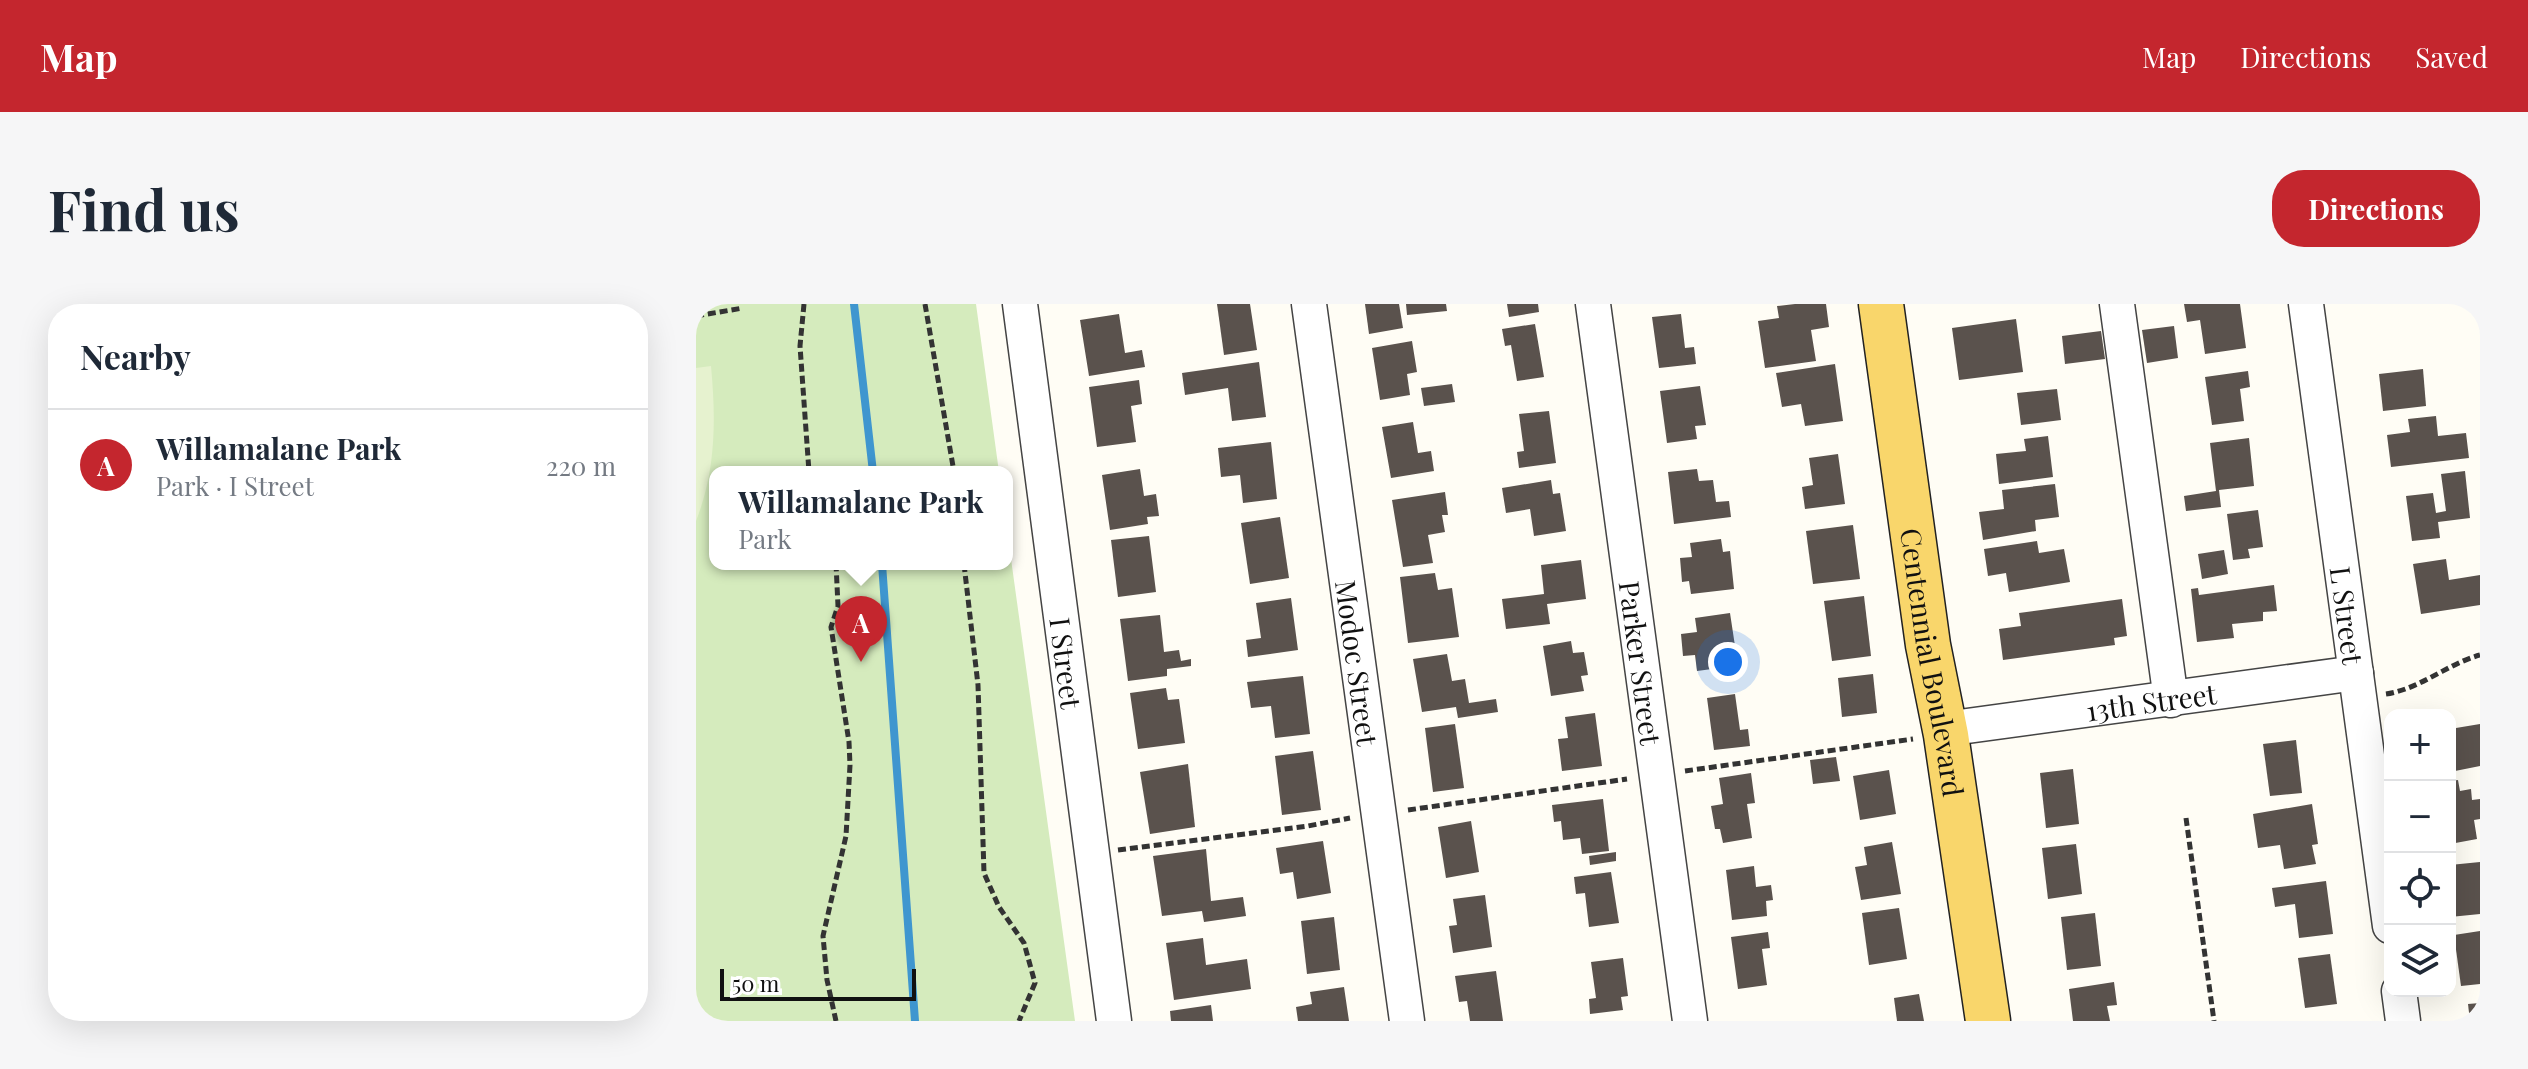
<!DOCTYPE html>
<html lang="en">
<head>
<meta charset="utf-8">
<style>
	:root { --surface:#fff; --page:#f6f6f7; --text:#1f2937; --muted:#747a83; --line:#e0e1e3; --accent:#c4262e }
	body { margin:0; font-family:"Playfair Display",serif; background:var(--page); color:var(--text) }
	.controls { position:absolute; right:24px; bottom:24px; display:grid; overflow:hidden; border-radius:16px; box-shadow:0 8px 32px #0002 }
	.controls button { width:72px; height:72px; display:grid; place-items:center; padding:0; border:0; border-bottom:2px solid var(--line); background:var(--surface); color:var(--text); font:40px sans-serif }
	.scale { position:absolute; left:24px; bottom:20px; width:196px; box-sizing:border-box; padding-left:8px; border:4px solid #111; border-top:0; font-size:22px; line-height:28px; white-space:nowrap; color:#111; -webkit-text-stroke:6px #fff; paint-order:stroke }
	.you { position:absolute; left:1032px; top:358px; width:28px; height:28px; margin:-20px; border:6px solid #fff; border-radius:50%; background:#1a73e8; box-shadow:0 0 0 12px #1a73e833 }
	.badge { display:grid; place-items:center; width:52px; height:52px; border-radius:50%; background:var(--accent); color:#fff; font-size:26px; font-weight:700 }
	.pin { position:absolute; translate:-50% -66px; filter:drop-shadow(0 2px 4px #0008) }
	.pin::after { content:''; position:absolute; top:42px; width:28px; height:24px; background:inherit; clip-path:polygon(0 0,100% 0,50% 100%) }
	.popup { position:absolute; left:13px; top:162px; width:304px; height:104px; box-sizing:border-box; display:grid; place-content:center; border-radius:16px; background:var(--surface); filter:drop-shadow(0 2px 6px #0005); font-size:26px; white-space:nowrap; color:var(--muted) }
	.popup b { font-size:30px; color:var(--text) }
	.popup::after { content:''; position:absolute; left:50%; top:100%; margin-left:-16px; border:16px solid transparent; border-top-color:var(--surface) }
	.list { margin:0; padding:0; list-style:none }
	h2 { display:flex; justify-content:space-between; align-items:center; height:104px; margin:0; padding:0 32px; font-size:34px }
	h2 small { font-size:26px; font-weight:400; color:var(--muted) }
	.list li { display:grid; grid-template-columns:52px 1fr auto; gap:24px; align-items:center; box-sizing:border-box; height:112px; padding:0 32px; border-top:2px solid var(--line) }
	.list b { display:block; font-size:30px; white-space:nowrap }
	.list p { margin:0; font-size:26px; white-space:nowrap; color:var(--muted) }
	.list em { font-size:26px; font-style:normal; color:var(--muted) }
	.icon { flex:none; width:44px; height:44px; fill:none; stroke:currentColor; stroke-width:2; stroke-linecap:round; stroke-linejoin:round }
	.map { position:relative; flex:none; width:1784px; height:717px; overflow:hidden; border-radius:32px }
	header { display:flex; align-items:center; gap:48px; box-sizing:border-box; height:112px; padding:0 40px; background:var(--accent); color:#fff }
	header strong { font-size:38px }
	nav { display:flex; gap:44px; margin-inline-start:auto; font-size:28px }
	.intro { display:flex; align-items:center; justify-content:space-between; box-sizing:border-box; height:192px; padding:0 48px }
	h1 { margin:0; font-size:56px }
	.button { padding:20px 36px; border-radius:32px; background:var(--accent); color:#fff; font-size:28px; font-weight:700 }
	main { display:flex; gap:48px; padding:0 48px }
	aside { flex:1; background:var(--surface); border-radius:32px; box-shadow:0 8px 32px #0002 }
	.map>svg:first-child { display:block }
</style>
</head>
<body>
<header>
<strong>Map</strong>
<nav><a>Map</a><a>Directions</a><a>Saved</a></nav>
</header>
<div class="intro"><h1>Find us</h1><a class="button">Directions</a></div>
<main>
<aside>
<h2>Nearby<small></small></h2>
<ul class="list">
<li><span class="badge">A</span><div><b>Willamalane Park</b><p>Park · I Street</p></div><em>220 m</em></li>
</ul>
</aside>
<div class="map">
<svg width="1784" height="717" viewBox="0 0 1784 717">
	<rect width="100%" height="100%" fill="#fffdf5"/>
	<polygon fill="#d5ebbd" points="0,0 280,0 303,168 19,168 19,260 311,260 311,226 379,717 0,717"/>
	<path fill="#e6f2cf" d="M15,62c5,54 5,104 -15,155v-153z"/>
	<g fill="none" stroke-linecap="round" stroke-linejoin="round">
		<g stroke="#3f96cf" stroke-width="8">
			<polyline points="158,0 177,168"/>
			<polyline points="186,260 219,717"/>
		</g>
	</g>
	<g fill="#5a524d">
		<polygon points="521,0 554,0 561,46 528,51"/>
		<polygon points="669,0 703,0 707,24 673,30"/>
		<polygon points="710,0 750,0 751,7 711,11"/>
		<polygon points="811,0 842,0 843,8 813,13"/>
		<polygon points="1099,0 1130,0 1133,23 1115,26 1120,57 1069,64 1062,17 1083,14 1081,2"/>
		<polygon points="1488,0 1544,0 1550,44 1509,50 1504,16 1491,18"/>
		<polygon points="423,10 429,49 446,46 449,63 393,72 384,16"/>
		<polygon points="985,10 989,44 998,43 1000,60 963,64 956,13"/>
		<polygon points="1320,15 1327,68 1263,76 1256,24"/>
		<polygon points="839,20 848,73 821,77 815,41 809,42 806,25"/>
		<polygon points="1478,22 1482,54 1451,59 1446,26"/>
		<polygon points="1405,27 1409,55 1369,60 1366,32"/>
		<polygon points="716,37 721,68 711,70 714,91 684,96 676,44"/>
		<polygon points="563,58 570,113 536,117 532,84 489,91 486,69"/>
		<polygon points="1139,60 1147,117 1109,122 1105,100 1086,103 1080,69"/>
		<polygon points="1727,65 1730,102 1687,107 1683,70"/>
		<polygon points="1552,67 1554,83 1544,85 1548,117 1516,121 1509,73"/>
		<polygon points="443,76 446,100 435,102 440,138 401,143 393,83"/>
		<polygon points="756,80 759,98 728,102 725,84"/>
		<polygon points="1004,82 1010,121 999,122 1001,135 971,139 964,87"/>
		<polygon points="1361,85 1365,116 1325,121 1321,89"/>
		<polygon points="853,107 860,159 823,164 821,148 828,147 823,110"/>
		<polygon points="1740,112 1742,132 1770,129 1773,154 1695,163 1691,131 1714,128 1712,115"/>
		<polygon points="717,118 722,149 735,147 738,167 695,174 686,123"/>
		<polygon points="1352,132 1357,173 1303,180 1300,150 1330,147 1328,135"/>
		<polygon points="1553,134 1558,182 1523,186 1525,203 1490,207 1488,192 1520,187 1514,139"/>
		<polygon points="575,138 581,195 547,199 544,171 525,173 522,144"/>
		<polygon points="1142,150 1149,200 1109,205 1106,183 1117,181 1113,154"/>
		<polygon points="444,165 448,192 460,190 463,212 451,213 452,220 414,226 406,171"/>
		<polygon points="1001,165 1003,177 1017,176 1020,198 1033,197 1035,213 978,220 972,168"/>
		<polygon points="1769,167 1774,214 1742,218 1744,234 1716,237 1710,192 1737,189 1740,209 1750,207 1745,170"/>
		<polygon points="855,176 857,190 864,189 870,227 838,232 834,205 810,209 806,184"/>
		<polygon points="1359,180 1363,213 1339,216 1340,227 1287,236 1283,208 1308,205 1306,186"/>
		<polygon points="749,188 752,211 746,211 749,228 732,231 737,259 707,263 696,196"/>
		<polygon points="1562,206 1567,243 1552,245 1554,254 1537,256 1531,210"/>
		<polygon points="584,213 593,274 554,280 545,219"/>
		<polygon points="1157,221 1164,275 1117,280 1110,227"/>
		<polygon points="453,232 460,288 422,293 415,236"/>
		<polygon points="1025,235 1027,248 1034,247 1038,285 995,290 993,277 986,278 984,254 996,253 994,239"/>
		<polygon points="1341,237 1343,249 1368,245 1374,278 1313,288 1310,269 1292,272 1288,245"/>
		<polygon points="1528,246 1532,270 1506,275 1502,250"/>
		<polygon points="1750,255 1753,276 1784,271 1784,301 1725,310 1717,260"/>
		<polygon points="885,256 890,295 851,300 854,320 810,325 806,295 848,290 845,261"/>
		<polygon points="739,269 742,286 756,284 763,333 712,339 704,273"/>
		<polygon points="1578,281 1581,307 1567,308 1567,317 1536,320 1538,334 1501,338 1495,285 1502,284 1503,291"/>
		<polygon points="1168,292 1175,352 1136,357 1128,297"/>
		<polygon points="595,294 602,346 552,353 550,336 565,334 560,299"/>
		<polygon points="1426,295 1431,332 1418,334 1419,341 1307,356 1303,325 1325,322 1323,309"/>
		<polygon points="1034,309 1039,342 1028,343 1031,363 1001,367 999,351 987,352 985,330 1001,328 999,314"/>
		<polygon points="464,311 468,348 483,346 485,357 495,355 495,362 471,365 471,372 432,377 424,315"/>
		<polygon points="875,337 877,349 888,348 892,371 885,372 888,387 855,392 847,342"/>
		<polygon points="751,350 756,377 769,375 773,399 800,395 802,408 762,414 760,403 726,408 717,355"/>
		<polygon points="1177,370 1181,409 1146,413 1142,374"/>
		<polygon points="607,372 614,430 579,434 575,402 555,404 551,378"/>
		<polygon points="470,384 472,396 483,395 489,439 442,445 434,389"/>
		<polygon points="1039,390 1044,426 1052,425 1054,442 1018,446 1011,394"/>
		<polygon points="899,409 906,462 866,467 862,435 872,434 869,413"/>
		<polygon points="759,420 768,484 737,488 729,424"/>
		<polygon points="1784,420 1784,462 1754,468 1754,425"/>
		<polygon points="1600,436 1606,489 1574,492 1567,440"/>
		<polygon points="617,447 625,506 586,511 579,452"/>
		<polygon points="1140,453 1144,477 1117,480 1114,456"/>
		<polygon points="492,460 499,523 454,530 444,468"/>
		<polygon points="1377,465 1383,520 1350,524 1344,469"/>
		<polygon points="1193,466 1200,510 1164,516 1157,472"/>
		<polygon points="1055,469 1059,499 1051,500 1056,534 1027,539 1024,525 1019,525 1015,502 1027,500 1023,474"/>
		<polygon points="1762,476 1764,487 1775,485 1776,496 1784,495 1784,515 1778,516 1781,535 1754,540 1754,477"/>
		<polygon points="907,495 913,547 886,550 884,534 867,536 865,517 858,518 856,501"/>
		<polygon points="1616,500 1622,540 1616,541 1620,560 1588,565 1584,541 1562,544 1557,510"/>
		<polygon points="775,517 783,568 750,574 742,523"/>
		<polygon points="627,537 635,589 601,595 597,568 584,570 580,544"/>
		<polygon points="1196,538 1205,590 1165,596 1159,563 1171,561 1168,543"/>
		<polygon points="1380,540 1386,590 1352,595 1346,544"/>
		<polygon points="510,545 515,597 547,593 550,612 508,618 506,607 466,612 457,552"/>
		<polygon points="920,548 920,557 894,561 893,552"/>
		<polygon points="1784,558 1784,610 1754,613 1754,561"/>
		<polygon points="1058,562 1060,583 1075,581 1077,596 1070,597 1071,612 1036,616 1030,566"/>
		<polygon points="915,568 923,619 893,623 889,589 880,590 878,573"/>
		<polygon points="1630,577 1637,630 1603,634 1599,600 1579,603 1576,584"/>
		<polygon points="789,591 796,643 757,649 753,622 761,621 757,595"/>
		<polygon points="1203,604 1211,655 1173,661 1166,609"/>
		<polygon points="1399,609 1405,662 1371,666 1365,613"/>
		<polygon points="638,613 644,666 611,670 605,617"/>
		<polygon points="1784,627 1784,680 1765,682 1758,631"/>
		<polygon points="1072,628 1074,644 1066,645 1071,681 1042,685 1035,633"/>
		<polygon points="507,634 510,661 551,655 555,685 478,696 470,639"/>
		<polygon points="1634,650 1641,700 1609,704 1602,654"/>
		<polygon points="927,654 932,692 925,693 927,706 894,710 893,695 900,694 895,658"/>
		<polygon points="800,667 807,717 774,717 771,697 763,698 759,672"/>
		<polygon points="1418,678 1421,701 1411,702 1414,717 1377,717 1373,685"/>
		<polygon points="648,683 653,717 602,717 600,703 616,700 614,688"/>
		<polygon points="1223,690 1228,717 1201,717 1198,694"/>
		<polygon points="1784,699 1784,717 1774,717 1772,700"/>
		<polygon points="515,701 517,717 475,717 474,707"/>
	</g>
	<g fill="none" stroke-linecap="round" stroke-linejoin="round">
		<g stroke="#444" stroke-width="37">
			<g id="minor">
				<path id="s1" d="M324,0l94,717"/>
				<path id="s2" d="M613,0l98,717"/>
				<path id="s3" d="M897,0l97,717"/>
				<polyline points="1421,0 1475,396"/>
				<path id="s4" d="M1610,0l84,622"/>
				<path id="s5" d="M1249,425l411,-56"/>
				<polyline points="1703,687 1707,717"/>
			</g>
		</g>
		<g stroke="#222" stroke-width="47">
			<g id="major">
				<path id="s6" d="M1185,0l47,341 18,90 42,286"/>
			</g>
		</g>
		<g stroke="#333" stroke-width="5" stroke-dasharray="8 4" stroke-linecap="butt">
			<polyline points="108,0 104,42 113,168"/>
			<polyline points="229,0 258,168"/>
			<polyline points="0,12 47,4"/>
			<polyline points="268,260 282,381 288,569 303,603 328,639 339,679 323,717"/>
			<path d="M1690,390c34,-5 61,-30 94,-39"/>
			<polyline points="989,467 1217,435"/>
			<polyline points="712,506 931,475"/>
			<polyline points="1490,514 1518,717"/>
			<polyline points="422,546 612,522 654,514"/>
			<polyline points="140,717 131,676 127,632 150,532 154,461 153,438 135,323 142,302 140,260"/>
		</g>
		<use href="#minor" stroke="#fff" stroke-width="34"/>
		<use href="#major" stroke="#f9d66b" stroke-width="44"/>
	</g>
	<g text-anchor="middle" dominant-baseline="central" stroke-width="8" stroke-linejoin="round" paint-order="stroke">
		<g font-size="28" fill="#111" stroke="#fff">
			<text stroke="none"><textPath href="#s4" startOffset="314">L Street</textPath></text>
			<text stroke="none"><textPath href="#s2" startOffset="362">Modoc Street</textPath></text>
			<text stroke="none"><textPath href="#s3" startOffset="362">Parker Street</textPath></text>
			<text stroke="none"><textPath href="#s1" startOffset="362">I Street</textPath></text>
			<text stroke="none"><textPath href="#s6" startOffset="362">Centennial Boulevard</textPath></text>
			<text stroke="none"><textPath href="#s5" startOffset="208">13th Street</textPath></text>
		</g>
	</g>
</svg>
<div class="controls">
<button>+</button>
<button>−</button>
<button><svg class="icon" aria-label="locate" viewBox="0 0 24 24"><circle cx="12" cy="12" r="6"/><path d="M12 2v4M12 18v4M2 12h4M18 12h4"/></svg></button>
<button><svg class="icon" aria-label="layers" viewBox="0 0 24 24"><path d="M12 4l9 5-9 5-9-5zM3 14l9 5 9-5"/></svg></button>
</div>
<div class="scale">50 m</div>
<div class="you"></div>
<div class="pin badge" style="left:165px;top:358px">A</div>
<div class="popup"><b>Willamalane Park</b>Park</div>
</div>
</main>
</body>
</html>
